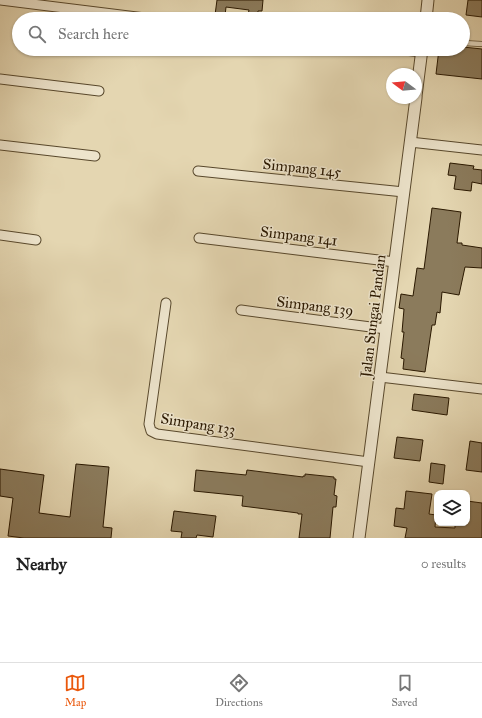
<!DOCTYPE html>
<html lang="en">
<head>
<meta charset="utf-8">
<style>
	:root { --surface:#fff; --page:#f2f2f2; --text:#222; --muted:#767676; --line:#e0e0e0; --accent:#ea580c }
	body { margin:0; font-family:"IM FELL Great Primer",serif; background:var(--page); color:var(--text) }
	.controls { position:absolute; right:12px; bottom:12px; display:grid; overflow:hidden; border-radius:8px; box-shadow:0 1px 3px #0004 }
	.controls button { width:36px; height:36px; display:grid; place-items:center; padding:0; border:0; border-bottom:1px solid var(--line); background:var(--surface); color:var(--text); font:20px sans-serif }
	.compass { position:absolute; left:386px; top:68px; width:36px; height:36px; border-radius:50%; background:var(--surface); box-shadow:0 1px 3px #0004; rotate:286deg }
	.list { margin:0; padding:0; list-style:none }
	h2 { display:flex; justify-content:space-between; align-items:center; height:52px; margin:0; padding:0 16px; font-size:17px }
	h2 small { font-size:13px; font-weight:400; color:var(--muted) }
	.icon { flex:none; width:22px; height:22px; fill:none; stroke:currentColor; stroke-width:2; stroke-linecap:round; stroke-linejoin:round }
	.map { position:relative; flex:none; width:482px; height:538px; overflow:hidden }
	.search { position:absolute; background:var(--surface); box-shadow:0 1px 3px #0004; left:12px; right:12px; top:12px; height:44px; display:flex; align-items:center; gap:10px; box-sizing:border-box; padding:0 14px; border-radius:22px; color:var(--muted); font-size:15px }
	.sheet { height:124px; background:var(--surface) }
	nav { display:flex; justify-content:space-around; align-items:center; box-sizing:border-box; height:56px; border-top:1px solid var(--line); background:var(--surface); font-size:11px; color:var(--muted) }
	nav a { display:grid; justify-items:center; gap:2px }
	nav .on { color:var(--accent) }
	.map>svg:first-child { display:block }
</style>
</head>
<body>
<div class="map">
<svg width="482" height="538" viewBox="0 0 482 538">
	<rect width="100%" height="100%" fill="#e4d6b1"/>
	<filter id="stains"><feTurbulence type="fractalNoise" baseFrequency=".005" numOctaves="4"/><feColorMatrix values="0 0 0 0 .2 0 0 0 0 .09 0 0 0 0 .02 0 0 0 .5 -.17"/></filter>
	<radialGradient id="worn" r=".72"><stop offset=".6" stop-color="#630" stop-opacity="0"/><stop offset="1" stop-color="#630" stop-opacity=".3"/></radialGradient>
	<g fill="#8b7b5c" stroke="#2a1800">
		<polygon points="217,0 263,0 262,11 258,11 257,19 247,19 249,10 226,7 225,16 215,15"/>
		<polygon points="468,0 482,0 482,17 466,15"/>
		<polygon points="463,47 482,49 482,79 436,74 439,49 463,49"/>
		<polygon points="450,163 474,166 473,169 482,170 482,184 472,182 471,191 454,189 456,176 448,175"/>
		<polygon points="432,208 461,212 457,243 462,243 462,245 482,248 482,268 465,267 459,295 442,292 440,313 437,312 435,325 432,325 425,372 403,369 404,359 401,358 404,332 402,332 404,309 399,308 401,294 413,296 417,268 424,269"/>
		<polygon points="414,394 449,398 447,415 412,410"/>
		<polygon points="397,437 423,440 420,461 394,458"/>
		<polygon points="470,441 482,443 482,472 466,470"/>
		<polygon points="431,463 445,465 443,484 429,482"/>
		<polygon points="76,464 109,467 103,527 112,528 111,538 24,538 8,536 13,498 0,496 0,469 44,475 39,513 70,517"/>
		<polygon points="196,470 246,475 247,470 303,477 303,476 305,476 305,474 334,477 334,479 336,479 334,495 337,496 336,507 333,507 330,538 299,538 302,514 298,514 298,513 242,506 243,496 194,491"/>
		<polygon points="406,491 432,494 429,514 436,515 435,527 455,528 455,523 467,523 467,501 482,503 482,538 405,538 407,528 394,526 396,508 404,509"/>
		<polygon points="174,511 216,516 213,537 197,535 196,538 181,538 182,532 171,531"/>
	</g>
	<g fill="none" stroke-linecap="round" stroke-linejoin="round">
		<g stroke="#58482c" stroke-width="6">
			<polyline id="service" points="463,43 482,44"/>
		</g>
		<g stroke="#58482c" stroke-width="11">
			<g id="minor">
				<polyline points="0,0 153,19"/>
				<polyline points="396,49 422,52"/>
				<polyline points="0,79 99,91"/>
				<polyline points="410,142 482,150"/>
				<polyline points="0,145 95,156"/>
				<polyline points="198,171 404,192"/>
				<polyline points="0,235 36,240"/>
				<polyline points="199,238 395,262"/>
				<polyline points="166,303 149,424 151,431 157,434 369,462"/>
				<polyline points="241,310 386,329"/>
				<polyline points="380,377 482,389"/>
			</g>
		</g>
		<g stroke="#58482c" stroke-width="13">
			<g id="tertiary">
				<polyline points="426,19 428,0"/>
				<polyline points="416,96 422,49"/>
				<polyline points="359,538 416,98"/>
			</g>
		</g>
		<use href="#service" stroke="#ede4cc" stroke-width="4.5"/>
		<use href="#minor" stroke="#ede4cc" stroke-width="9"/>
		<use href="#tertiary" stroke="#ede4cc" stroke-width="11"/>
	</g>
	<g text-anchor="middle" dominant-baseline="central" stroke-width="3" stroke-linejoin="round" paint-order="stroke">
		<g font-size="15" fill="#2a1800" stroke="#ede4cc">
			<text transform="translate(302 168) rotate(6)">Simpang 145</text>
			<text transform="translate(299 236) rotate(7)">Simpang 141</text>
			<text transform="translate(315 306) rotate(7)">Simpang 139</text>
			<text transform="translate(373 316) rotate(-83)">Jalan Sungai Pandan</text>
			<text transform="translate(198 424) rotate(9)">Simpang 133</text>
		</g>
	</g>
	<rect width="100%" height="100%" filter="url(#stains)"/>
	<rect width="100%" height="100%" fill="url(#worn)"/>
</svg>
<div class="controls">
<button><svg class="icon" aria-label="layers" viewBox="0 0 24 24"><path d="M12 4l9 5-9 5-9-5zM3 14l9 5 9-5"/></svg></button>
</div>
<svg class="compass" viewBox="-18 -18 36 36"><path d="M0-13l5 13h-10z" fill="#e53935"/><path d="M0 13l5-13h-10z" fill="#767676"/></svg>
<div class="search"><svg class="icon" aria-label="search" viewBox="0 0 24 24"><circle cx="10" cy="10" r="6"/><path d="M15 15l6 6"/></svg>Search here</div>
</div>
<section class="sheet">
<h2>Nearby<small>0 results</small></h2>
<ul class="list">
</ul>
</section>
<nav>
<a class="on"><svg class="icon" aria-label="map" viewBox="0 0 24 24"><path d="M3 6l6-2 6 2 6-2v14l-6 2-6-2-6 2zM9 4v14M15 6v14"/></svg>Map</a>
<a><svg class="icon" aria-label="directions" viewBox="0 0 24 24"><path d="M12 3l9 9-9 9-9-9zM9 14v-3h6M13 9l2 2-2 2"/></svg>Directions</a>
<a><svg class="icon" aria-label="saved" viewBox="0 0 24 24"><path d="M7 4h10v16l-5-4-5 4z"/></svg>Saved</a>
</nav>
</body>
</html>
